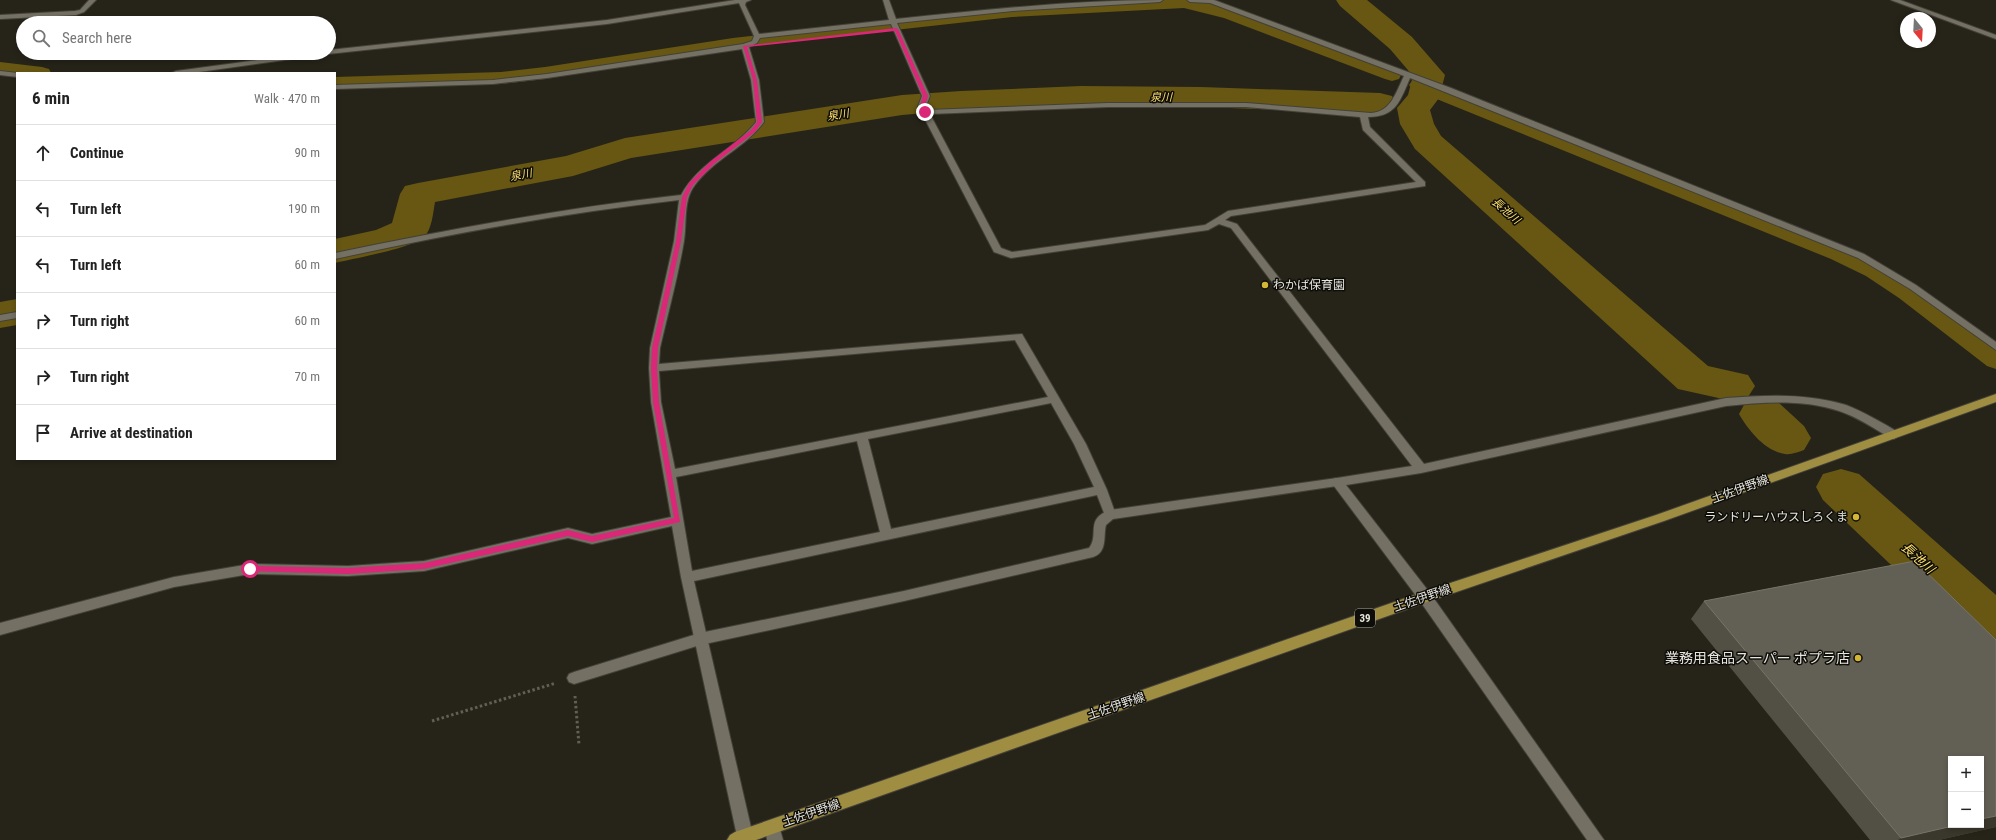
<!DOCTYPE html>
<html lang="en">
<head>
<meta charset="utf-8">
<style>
	:root { --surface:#fff; --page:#f2f2f2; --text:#222; --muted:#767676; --line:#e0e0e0 }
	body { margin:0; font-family:"Roboto Condensed","Noto Sans JP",sans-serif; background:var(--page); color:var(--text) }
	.controls { position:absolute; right:12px; bottom:12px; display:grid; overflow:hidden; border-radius:0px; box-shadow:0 2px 6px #0003 }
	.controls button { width:36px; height:36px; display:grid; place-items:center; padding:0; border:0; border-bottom:1px solid var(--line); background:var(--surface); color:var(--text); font:20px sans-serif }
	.compass { position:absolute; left:1900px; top:12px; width:36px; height:36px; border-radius:50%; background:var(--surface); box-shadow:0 2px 6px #0003; rotate:162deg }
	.stop { position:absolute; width:12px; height:12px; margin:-9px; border:3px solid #db2777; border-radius:50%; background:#fff }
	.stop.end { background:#db2777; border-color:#fff; box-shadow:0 1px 4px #0008 }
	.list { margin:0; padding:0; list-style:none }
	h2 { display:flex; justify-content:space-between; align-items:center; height:52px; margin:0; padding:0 16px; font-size:17px }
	h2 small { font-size:13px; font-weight:400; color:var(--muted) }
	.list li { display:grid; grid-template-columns:26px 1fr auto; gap:12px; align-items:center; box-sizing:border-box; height:56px; padding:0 16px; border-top:1px solid var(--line) }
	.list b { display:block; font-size:15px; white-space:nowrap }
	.list em { font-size:13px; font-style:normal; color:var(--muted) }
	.icon { flex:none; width:22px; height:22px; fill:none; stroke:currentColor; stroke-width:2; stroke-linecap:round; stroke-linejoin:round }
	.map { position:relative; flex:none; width:1996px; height:840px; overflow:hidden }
	.search { position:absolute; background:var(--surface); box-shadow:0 2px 6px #0003; left:16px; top:16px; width:320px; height:44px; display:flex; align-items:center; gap:10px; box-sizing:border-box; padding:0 14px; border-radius:22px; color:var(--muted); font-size:15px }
	.panel { position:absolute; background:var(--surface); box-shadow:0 2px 6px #0003; left:16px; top:72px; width:320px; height:388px; border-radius:0px }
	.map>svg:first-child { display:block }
</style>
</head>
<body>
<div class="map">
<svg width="1996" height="840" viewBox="0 0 1996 840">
	<rect width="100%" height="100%" fill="#262419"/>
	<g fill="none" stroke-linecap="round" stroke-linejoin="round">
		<g fill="#675713" fill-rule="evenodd">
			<polygon points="1144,0 1195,0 1212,3 1236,10 1399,71 1401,75 1399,79 1392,81 1385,79 1224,18 1184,8 1012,17 733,48 545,79 501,84 335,89 335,77 501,72 545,67 733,38 1012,7"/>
			<polygon points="0,62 42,67 49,69 51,73 17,73 17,76 0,74"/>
			<polygon points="1419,79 1847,249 1882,266 1917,288 1996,347 1996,369 1987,366 1899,298 1866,276 1831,259 1412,89 1409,85 1412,81"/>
		</g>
		<g fill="#675713" fill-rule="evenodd">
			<polygon points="1336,0 1367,0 1412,37 1445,75 1439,98 1430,110 1434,124 1441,136 1708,366 1748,375 1755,386 1748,397 1732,401 1678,389 1415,149 1400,124 1397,108 1408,95 1413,76 1390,49 1340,6"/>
			<path d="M1081,86l120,1 179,6 12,3 4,7 -4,7 -12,3 -179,-6 -120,-1 -120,4 -59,5 -271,43 -58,18 -138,26c-2,11 -3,27 -11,35 -14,12 -69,21 -89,26v-24l41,-9 16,-7 8,-29 5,-8 13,-3 148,-27 59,-18 277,-43 59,-4z"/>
			<polygon points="17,299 17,325 0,328 0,302"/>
			<path d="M1762,398l17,5 25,23 7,12 -7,12c-6,2 -13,5 -19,4 -20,-3 -36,-23 -46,-40l6,-11z"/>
			<polygon points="1841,469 1859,474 1996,595 1996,653 1976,646 1823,500 1816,487 1823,474"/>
		</g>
		<g stroke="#434138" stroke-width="2">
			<g id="service">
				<path d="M1337,478l4,1 2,3 -2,3 -4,1 -224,33 -7,6c-3,11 2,27 -13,32l-189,44 -204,44 -126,39 -5,-2 -2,-4 2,-4 5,-2 126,-39 204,-42 185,-43c11,-13 -5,-29 21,-38z"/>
				<polygon points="1425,592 1430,593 1604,840 1587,840 1420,601 1419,597 1420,593"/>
			</g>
		</g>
		<g stroke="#434138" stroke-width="2">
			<g id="minor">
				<polygon points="89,0 96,0 84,12 76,15 0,19 0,15 75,11 80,10"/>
				<path d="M735,0h16l-5,2 -1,3 14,29 130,-14 -6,-20h6l7,19c89,-9 178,-19 267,-19l-3,2 -147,9 -116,12 33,73 -4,10 2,4 180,-7h138l125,10c20,-1 25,-21 33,-37l-194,-73 -20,-1 -3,-2h27l237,88 413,166 52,31 80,57v8l-86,-61 -52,-31 -448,-180c-10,23 -14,39 -42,39l2,10 55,55v4l-194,30 -6,4 12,4 187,240 302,-66c40,-3 81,-5 120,7 18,7 35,17 52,27l2,3 -6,4 -4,-1c-16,-10 -33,-21 -51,-27 -36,-12 -76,-9 -113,-5l-305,67 -75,12 84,108 1,4 -1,4 -5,1 -5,-1 -89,-119 2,-3 4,-1 75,-12 -181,-238 -12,-4 -11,6 -197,28 -17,-6 -76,-146 4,-10 -31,-72 -131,14 -3,5 -8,4 10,33 5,42c-18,25 -51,38 -69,63 -12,15 -8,38 -11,56 -6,36 -16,72 -24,107l-1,16 363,-30 64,110 21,46 9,25 -2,3h-8l-9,-23 -403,86 59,255 -2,4h-12l-2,-4 -56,-259 -9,-51 -80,18 -24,-6 -144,33 -76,5 -98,-2 -76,13 -174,48v-12l174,-46 76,-13 98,2 76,-5 144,-33 24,6 79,-17 -20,-115 -2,-34 1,-20 24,-107 5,-41c-116,13 -230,34 -344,59v-6c115,-24 229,-45 346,-58 18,-33 53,-45 75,-73l-5,-42 -9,-31 -195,29 -54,6 -158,5v-4l158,-5 54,-6 196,-30 9,-3 2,-5 -15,-33 -132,21 -279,30 -136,19h-20l4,-2 133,-18h20v-3l278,-30zM1108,107h138l114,10 3,13 53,52 -188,29 -23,14 -193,27 -11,-4 -71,-134zM1015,340l33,57 -373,72 -14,-67 -2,-31zM1051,403l23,41 20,43 -203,42 -23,-90zM857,441l23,91 -188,39 -16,-94z"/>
				<polygon points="1891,0 1900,0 1996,35 1996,39"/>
				<polygon points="0,71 18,73 17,77 0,75"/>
				<polygon points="17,312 17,318 0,321 0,315"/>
				<polygon points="773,820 778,822 783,840 767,840 765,827 768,822"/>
			</g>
		</g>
		<g stroke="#434138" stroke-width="2">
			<polygon id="primary" points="1996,394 1996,402 1664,521 1430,601 756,840 727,840 730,835 735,832 1420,593 1656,515"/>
		</g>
		<g stroke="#626056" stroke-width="3" stroke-dasharray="2.5 2.5" stroke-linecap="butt">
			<polyline points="575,696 579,745"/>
			<polyline points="432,721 556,683"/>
		</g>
		<use href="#service" fill="#747164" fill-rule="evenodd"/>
		<use href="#minor" fill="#747164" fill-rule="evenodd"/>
		<use href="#primary" fill="#9f8d42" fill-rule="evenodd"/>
	</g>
	<polygon fill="#524f45" points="1704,601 1996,827 1939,840 1870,840 1691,619"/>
	<polygon fill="#3a372c" points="1996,816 1996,827 1939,840 1898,840 1901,838 1957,825 1981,825 1981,819"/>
	<polygon fill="#625f55" stroke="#77746a" points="1915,561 1996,640 1996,816 1981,819 1981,759 1951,759 1951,825 1957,825 1901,838 1704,601"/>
	<polygon fill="#db2777" points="898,29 928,96 925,106 926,112 923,112 920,106 923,96 895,31 747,47 757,80 762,122 755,132 715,163 693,185 687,197 681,241 658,348 657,368 659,402 680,522 592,542 568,536 424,569 348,574 247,571 246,569 250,566 348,568 424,563 568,530 592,536 674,518 653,402 651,368 652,348 676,241 682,197 689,183 711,161 751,130 757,122 753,80 743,46 896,28"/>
	<g fill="#d4b635" stroke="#0e0d08" stroke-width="1.5">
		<circle cx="1265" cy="285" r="4"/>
		<circle cx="1856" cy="517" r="4"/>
		<circle cx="1858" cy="658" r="4"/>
	</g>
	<g text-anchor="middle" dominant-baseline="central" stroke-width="3" stroke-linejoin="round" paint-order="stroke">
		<g font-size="11" font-style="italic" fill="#fee06e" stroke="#0e0d08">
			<text x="1161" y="97">泉川</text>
			<text transform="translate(838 115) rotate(-9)">泉川</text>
			<text transform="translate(521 175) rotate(-11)">泉川</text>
			<text transform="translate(1506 211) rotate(41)">長池川</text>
		</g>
		<rect fill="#0e0d08" stroke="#a5a49e" stroke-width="1" x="1355" y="609" width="20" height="18" rx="3"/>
		<g font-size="11" font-weight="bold" fill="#e6e5de">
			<text x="1365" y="618">39</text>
		</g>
		<g font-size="12" fill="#e6e5de" stroke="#0e0d08" text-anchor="start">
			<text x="1273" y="285">わかば保育園</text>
			<text x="1848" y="517" text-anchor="end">ランドリーハウスしろくま</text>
		</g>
		<g font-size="12" fill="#e6e5de" stroke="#0e0d08">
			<text transform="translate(1740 489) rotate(-20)">土佐伊野線</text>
			<text transform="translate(1422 598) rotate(-19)">土佐伊野線</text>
			<text transform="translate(1116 706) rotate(-19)">土佐伊野線</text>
			<text transform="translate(811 813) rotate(-19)">土佐伊野線</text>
		</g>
		<g font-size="13" font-style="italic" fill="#fee06e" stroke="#0e0d08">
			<text transform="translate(1918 558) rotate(42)">長池川</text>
		</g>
		<g font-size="14" fill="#e6e5de" stroke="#0e0d08" text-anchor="end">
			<text x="1850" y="658">業務用食品スーパー ポプラ店</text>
		</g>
	</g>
</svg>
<div class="controls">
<button>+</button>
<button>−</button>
</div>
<svg class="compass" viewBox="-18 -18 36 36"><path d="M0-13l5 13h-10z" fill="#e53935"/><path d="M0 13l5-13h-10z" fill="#767676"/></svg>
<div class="stop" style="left:250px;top:569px"></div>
<div class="stop end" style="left:925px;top:112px"></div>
<div class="search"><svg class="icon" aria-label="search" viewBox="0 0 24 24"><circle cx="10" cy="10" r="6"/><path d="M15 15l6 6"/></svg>Search here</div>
<section class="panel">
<h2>6 min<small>Walk · 470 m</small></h2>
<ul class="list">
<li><svg class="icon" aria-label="ahead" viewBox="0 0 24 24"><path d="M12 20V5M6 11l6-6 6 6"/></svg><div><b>Continue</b></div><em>90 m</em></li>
<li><svg class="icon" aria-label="left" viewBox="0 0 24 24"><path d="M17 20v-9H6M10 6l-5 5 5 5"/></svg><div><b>Turn left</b></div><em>190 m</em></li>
<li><svg class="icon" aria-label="left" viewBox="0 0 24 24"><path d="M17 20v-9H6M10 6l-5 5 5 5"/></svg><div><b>Turn left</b></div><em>60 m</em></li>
<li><svg class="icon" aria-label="right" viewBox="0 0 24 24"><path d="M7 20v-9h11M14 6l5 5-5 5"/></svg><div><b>Turn right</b></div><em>60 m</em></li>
<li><svg class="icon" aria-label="right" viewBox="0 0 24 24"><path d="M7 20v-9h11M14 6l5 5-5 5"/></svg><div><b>Turn right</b></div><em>70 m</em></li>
<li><svg class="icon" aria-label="arrive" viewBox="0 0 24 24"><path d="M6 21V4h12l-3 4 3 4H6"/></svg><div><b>Arrive at destination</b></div></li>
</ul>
</section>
</div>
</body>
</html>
